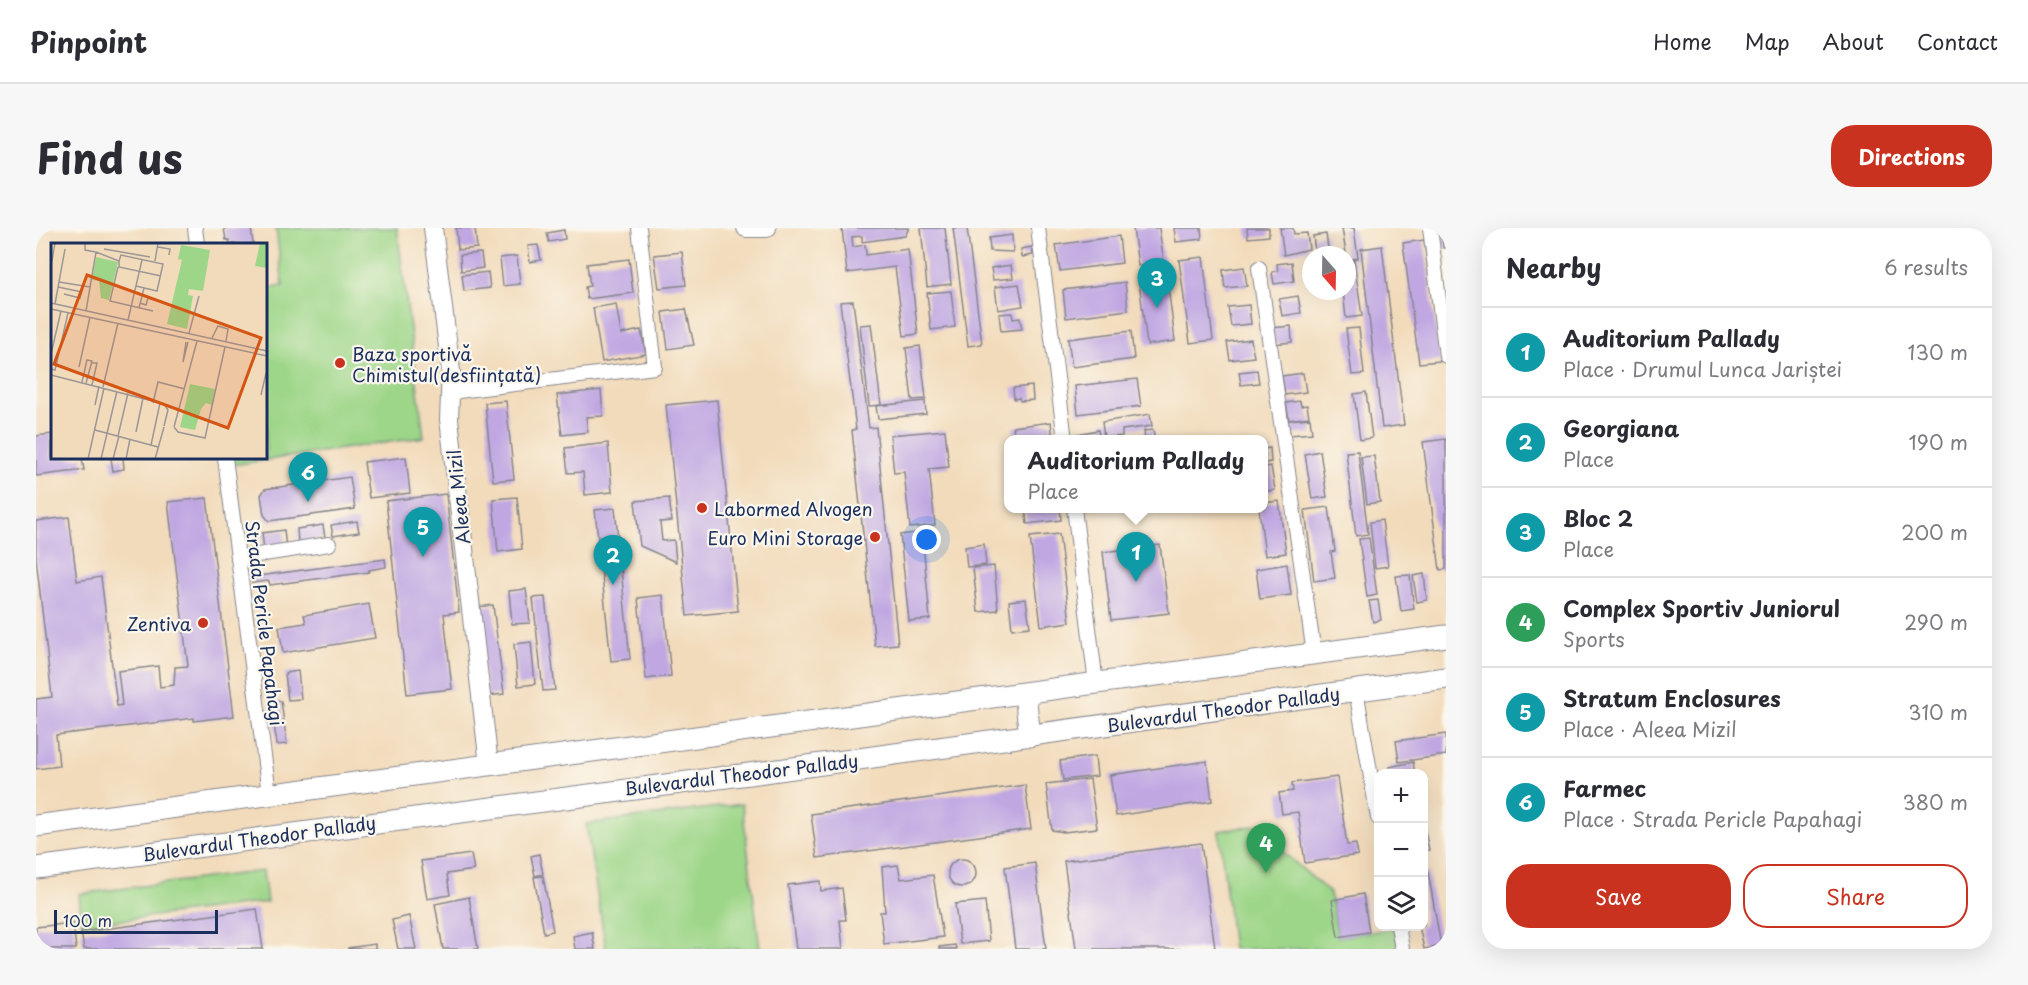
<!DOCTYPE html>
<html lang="en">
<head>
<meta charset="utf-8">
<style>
	:root { --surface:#fff; --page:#f7f7f7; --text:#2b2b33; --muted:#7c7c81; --line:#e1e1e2; --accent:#c8321e }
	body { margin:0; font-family:"Playpen Sans",sans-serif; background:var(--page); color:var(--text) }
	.controls { position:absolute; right:18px; bottom:18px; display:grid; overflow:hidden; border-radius:12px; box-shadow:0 6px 24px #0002 }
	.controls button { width:54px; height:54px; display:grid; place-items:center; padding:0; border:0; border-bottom:2px solid var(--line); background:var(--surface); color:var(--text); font:30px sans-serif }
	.compass { position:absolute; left:1266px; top:18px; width:54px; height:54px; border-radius:50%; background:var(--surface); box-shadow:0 6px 24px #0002; rotate:160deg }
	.scale { position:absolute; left:18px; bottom:15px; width:164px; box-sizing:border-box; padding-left:6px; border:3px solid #1b2f5e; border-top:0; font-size:16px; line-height:21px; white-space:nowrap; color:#1b2f5e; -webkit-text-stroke:4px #fbf7ec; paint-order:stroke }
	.you { position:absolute; left:891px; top:312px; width:21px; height:21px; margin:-15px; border:4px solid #fff; border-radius:50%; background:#1a73e8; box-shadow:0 0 0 9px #1a73e833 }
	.badge { display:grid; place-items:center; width:39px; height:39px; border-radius:50%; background:var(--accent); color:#fff; font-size:20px; font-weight:700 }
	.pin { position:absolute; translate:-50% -50px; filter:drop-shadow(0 2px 3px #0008) }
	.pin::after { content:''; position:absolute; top:32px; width:21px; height:18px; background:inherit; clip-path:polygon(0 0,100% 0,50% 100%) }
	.popup { position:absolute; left:968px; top:207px; width:264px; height:78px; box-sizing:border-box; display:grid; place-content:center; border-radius:12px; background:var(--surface); filter:drop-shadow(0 2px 4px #0005); font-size:20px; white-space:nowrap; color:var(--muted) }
	.popup b { font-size:22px; color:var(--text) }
	.popup::after { content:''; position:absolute; left:50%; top:100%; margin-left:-12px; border:12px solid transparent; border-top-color:var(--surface) }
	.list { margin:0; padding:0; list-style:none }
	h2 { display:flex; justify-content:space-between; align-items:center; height:78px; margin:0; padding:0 24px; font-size:26px }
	h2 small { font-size:20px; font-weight:400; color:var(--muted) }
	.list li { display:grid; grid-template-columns:39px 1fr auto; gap:18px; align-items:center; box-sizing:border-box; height:90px; padding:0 24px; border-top:2px solid var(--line) }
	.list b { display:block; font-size:22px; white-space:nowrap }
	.list p { margin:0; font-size:20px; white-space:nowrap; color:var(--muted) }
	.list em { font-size:20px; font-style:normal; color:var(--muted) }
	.actions { display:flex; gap:12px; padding:18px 24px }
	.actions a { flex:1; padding:14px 0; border:2px solid var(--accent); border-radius:24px; text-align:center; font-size:21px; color:var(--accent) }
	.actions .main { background:var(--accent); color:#fff }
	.icon { flex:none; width:33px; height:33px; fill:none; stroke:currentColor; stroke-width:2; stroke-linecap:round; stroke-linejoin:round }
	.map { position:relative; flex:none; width:1410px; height:721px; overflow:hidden; border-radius:24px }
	header { display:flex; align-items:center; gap:36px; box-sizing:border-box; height:84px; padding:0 30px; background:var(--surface); border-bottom:2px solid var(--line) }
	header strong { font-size:28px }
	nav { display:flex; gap:33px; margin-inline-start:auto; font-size:21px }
	.intro { display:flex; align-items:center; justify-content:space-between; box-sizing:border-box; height:144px; padding:0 36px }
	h1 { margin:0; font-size:42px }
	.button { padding:15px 27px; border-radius:24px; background:var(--accent); color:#fff; font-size:21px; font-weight:700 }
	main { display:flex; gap:36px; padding:0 36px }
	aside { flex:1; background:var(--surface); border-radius:24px; box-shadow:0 6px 24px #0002 }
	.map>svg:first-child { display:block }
</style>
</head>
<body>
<header>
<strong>Pinpoint</strong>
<nav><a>Home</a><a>Map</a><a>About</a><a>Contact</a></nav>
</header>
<div class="intro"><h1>Find us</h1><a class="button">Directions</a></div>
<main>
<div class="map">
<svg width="1410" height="721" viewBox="0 0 1410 721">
	<rect width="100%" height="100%" fill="#fbf7ec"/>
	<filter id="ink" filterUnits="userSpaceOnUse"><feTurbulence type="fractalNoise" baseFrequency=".0167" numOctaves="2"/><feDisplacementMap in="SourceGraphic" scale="12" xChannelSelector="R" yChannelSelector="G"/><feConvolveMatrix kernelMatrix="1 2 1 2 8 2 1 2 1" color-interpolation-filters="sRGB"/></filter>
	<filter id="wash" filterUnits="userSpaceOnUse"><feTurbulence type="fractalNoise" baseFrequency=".008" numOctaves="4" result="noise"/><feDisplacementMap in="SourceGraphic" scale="24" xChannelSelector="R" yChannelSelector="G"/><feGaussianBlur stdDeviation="1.35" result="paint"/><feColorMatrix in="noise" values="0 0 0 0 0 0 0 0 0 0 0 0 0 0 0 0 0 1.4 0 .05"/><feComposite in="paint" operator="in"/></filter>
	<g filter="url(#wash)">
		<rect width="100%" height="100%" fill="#f2dbbb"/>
		<g fill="#9dd688" stroke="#5c8273" stroke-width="1.5">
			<polygon points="240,0 361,0 388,209 196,237 195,230 230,230 230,61 247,58"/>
			<polygon points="706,576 724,721 570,721 550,596"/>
			<polygon points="1243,594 1248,625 1294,665 1302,709 1359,700 1363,721 1197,721 1183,603"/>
			<polygon points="227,643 231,674 46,697 43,666"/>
		</g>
		<g id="blocks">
			<g fill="#c0a7e2">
				<polygon points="188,0 215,0 217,16 194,16 193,12 190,12"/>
				<polygon points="420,0 439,0 441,20 422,22"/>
				<polygon points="806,0 873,0 869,8 826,14 826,8 816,9 817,19 829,17 830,27 872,21 882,106 868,108 859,39 811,45"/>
				<polygon points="885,0 909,0 915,56 891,59"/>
				<polygon points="917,0 931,0 946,116 932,118"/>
				<polygon points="1097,0 1123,0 1128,35 1102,38"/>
				<polygon points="1138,0 1165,0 1166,11 1140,14"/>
				<polygon points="1211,0 1233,0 1233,8 1212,10"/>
				<polygon points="1244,0 1257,0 1258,6 1271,5 1273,21 1248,27"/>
				<polygon points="1306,0 1318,0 1322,30 1311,32"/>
				<polygon points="1405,0 1410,0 1410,20 1407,20"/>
				<polygon points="528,2 529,11 513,14 511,5"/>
				<polygon points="1290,6 1293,27 1282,27 1279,24 1277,8"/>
				<polygon points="976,7 977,24 954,23 953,10"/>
				<polygon points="1083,8 1086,35 1024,43 1020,17"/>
				<polygon points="1388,12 1404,133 1383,135 1367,15"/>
				<polygon points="502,17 505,32 494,34 492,18"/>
				<polygon points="1346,18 1368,197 1346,200 1325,21"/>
				<polygon points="996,19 997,27 986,29 985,21"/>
				<polygon points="646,24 650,57 623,60 618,27"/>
				<polygon points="445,25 447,40 425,43 424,27"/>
				<polygon points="481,28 484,56 467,58 464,30"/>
				<polygon points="1167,29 1177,112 1154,115 1143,32"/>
				<polygon points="593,31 597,65 551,71 549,59 554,58 551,36"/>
				<polygon points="1318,32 1326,88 1310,90 1307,63 1311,63 1311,33"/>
				<polygon points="1256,34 1258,53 1238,56 1236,44 1242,43 1241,36"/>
				<polygon points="975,37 977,50 957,52 955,40"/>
				<polygon points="1208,39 1211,58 1189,60 1187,42"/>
				<polygon points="1130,42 1139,113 1111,117 1102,46"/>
				<polygon points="452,44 454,60 428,63 426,47"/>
				<polygon points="1089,54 1092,82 1030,90 1027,62"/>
				<polygon points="983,56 987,78 962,82 959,59"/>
				<polygon points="915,63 919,99 895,102 891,65"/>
				<polygon points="1262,68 1265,85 1246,88 1243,71"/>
				<polygon points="817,73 833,200 840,199 862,416 839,418 816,202 820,201 804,74"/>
				<polygon points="580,76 585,106 605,102 610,126 566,134 557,80"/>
				<polygon points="1213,77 1215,96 1195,98 1192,79"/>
				<polygon points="650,81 658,117 632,121 627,84"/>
				<polygon points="976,85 977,91 984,90 986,101 965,103 963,86"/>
				<polygon points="835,96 845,177 833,178 824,97"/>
				<polygon points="1255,98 1256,114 1238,116 1236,100"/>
				<polygon points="1323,100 1328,146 1316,147 1310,101"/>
				<polygon points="1095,103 1098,131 1036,139 1032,111"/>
				<polygon points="1215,111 1218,129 1194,132 1191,114"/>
				<polygon points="884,118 890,171 876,172 870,120"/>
				<polygon points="1221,142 1223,155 1205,157 1203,144"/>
				<polygon points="1267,145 1270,164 1249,167 1246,148"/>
				<polygon points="1101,151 1105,178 1042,186 1039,158"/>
				<polygon points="996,158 997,172 984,173 983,170 978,171 977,160"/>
				<polygon points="565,162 567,188 550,189 552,204 526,207 521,167"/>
				<polygon points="1330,164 1336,210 1324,212 1318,166"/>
				<polygon points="681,172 702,383 651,388 630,177"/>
				<polygon points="470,173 478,251 457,253 449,175"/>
				<polygon points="889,173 890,186 842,191 840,178"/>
				<polygon points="1264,173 1265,178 1271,177 1273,189 1253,192 1250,175"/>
				<polygon points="1114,186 1116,198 1086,202 1086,208 1068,210 1066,194"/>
				<polygon points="1274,190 1276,205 1254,207 1252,192"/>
				<polygon points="1015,194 1017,212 979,212 977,199"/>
				<polygon points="909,202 913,239 893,241 899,297 874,300 868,244 858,245 854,207"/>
				<polygon points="1062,202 1064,212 1037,212 1036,207"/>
				<polygon points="1117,202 1119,212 1109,212 1108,203"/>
				<polygon points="16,206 16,230 46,230 48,242 0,248 0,208"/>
				<polygon points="1410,211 1410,341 1404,342 1387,214"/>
				<polygon points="572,215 576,264 549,267 547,244 532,245 529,220"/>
				<polygon points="1234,220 1235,234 1228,235 1228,221"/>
				<polygon points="1284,223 1291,269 1276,271 1269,226"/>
				<polygon points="1322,223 1332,306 1320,308 1310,224"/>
				<polygon points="1338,228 1344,274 1331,276 1325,229"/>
				<polygon points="370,229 374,265 333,270 328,234"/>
				<polygon points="75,230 87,230 88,241 77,243"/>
				<polygon points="1235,238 1239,262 1228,264 1228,239"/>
				<polygon points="314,249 319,281 233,293 228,287 225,267 229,261"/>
				<polygon points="410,266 423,384 408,386 416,461 371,466 350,273"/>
				<polygon points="481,269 486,321 462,324 457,271"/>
				<polygon points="171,270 198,488 158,493 158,490 20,507 23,538 0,541 0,471 16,469 0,330 0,293 33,289 41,353 65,349 81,478 86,477 82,443 122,438 124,459 138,457 139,439 152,438 132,274"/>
				<polygon points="633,270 636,293 624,294 626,313 638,312 640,334 604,318 599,273"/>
				<polygon points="1243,273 1250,325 1229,328 1223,280 1228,280 1228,275"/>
				<polygon points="1293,279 1299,323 1295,324 1299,350 1278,353 1269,282"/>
				<polygon points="579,280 594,431 575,433 559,282"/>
				<polygon points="989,280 1024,280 1025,292 991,296"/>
				<polygon points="1346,292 1352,338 1339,340 1334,294"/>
				<polygon points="321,293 323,304 297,308 295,297"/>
				<polygon points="287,297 289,310 262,314 261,301"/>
				<polygon points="248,302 250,320 228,323 226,305"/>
				<polygon points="886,304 894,391 873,393 864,307"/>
				<polygon points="1023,306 1034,394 1005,398 994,309"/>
				<polygon points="1333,310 1341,367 1331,369 1323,311"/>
				<polygon points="948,316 950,337 931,339 929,319"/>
				<polygon points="1124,317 1133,385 1075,392 1067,324"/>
				<polygon points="349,331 350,339 333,342 333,344 234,357 233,353 216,355 215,349"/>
				<polygon points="1251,336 1255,367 1224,371 1220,341"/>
				<polygon points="958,338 962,382 942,384 937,340"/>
				<polygon points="1388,346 1391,372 1381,374 1377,348"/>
				<polygon points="1374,347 1378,381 1365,383 1360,348"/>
				<polygon points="490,361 494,395 476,396 473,363"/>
				<polygon points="627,367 635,448 610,451 602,370"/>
				<polygon points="509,369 519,462 507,463 497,370"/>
				<polygon points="990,371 994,399 976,401 973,373"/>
				<polygon points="1342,372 1345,392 1337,394 1333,373"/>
				<polygon points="333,376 339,410 247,425 243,399 270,395 268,387"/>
				<polygon points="457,377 468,466 451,468 441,379"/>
				<polygon points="495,414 499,456 482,458 478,416"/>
				<polygon points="262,443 265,471 252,472 249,445"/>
				<polygon points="245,473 251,516 241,517 235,474"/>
				<polygon points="1410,506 1410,527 1363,534 1360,513"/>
				<polygon points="1059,528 1061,548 1027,552 1024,533"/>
				<polygon points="1171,533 1176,573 1080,588 1074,547"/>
				<polygon points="1377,534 1379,546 1355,546 1353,539"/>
				<polygon points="1301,549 1311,617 1320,616 1322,627 1269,635 1262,584 1246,586 1243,565 1257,563 1256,555"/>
				<polygon points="1054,551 1061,600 1028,604 1016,602 1010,556"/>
				<polygon points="989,557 995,601 781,630 775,586"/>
				<polygon points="1388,598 1393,622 1388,623"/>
				<polygon points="1165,615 1179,721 1040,721 1028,633"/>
				<polygon points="435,626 438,642 411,646 414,667 391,671 385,633"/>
				<polygon points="503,626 507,646 499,648 495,628"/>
				<circle cx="926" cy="645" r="14"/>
				<polygon points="999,635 1010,721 979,721 969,639"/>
				<polygon points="862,637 865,651 897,647 907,709 848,716 844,684 849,684 846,639"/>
				<polygon points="1388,644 1392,644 1405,718 1388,721 1383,698 1388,698"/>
				<polygon points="507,648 517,703 508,705 498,649"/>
				<polygon points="784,653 785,663 806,660 810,692 804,692 807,721 760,721 752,657"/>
				<polygon points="1327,666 1333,704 1302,709 1296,672"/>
				<polygon points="433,669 442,721 407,721 399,676"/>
				<polygon points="949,673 953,713 924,716 919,676"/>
				<polygon points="221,681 227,721 48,721 45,704"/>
				<polygon points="373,688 380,721 362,721 356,692"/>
				<polygon points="37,695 40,721 0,721 0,699"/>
				<polygon points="556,704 559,721 539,721 537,708"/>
				<polygon points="339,716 339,721 312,721 312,720"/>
				<polygon points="919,717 920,721 903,721 903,719"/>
			</g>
		</g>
	</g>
	<g filter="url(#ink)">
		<use href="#blocks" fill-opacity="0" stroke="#86858c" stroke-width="1.5"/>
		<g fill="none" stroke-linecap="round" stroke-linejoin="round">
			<g stroke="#86858c" stroke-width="16">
				<g id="street">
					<polyline points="159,0 161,16"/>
					<polyline points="1002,0 1029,212"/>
					<polyline points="1394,0 1410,128"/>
					<polyline points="1223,40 1278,426"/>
					<polyline points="414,164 619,139 603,0"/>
					<polyline points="189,230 233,566"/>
					<polyline points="1038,280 1060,456"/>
					<polyline points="202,330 293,316"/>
					<polyline points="1320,462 1342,590"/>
					<polyline points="1362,698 1366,721"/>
				</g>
			</g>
			<g stroke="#86858c" stroke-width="20">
				<g id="secondary">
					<polyline points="397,0 415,143 413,191 453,537"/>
					<polyline points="710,0 731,0"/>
				</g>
			</g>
			<g stroke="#86858c" stroke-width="23">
				<g id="primary">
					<polyline points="989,466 994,508"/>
					<polyline points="0,598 1410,408"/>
					<polyline points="0,640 728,544 1410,450"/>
				</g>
			</g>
			<use href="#street" stroke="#fff" stroke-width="14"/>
			<use href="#secondary" stroke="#fff" stroke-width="18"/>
			<use href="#primary" stroke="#fff" stroke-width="21"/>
		</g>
	</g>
	<g fill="#c8321e" stroke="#fbf7ec" stroke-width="2">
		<circle cx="304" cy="135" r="6"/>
		<circle cx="666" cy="280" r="6"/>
		<circle cx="839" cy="309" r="6"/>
		<circle cx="167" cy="395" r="6"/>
	</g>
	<g text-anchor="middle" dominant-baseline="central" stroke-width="4.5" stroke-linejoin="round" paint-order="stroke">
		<g font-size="18" fill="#1b2f5e" stroke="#fbf7ec" text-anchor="start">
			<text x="316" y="125">Baza sportivă<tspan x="316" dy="21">Chimistul(desființată)</tspan></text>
			<text x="678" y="280">Labormed Alvogen</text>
			<text x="827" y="309" text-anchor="end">Euro Mini Storage</text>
			<text x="155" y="395" text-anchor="end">Zentiva</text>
		</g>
		<g font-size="18" fill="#1b2f5e" stroke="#fbf7ec">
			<text transform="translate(422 269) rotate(-96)">Aleea Mizil</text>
			<text transform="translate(229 395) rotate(83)">Strada Pericle Papahagi</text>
			<text transform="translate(1187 481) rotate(-8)">Bulevardul Theodor Pallady</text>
			<text transform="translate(705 546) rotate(-7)">Bulevardul Theodor Pallady</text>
			<text transform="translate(223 610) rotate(-8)">Bulevardul Theodor Pallady</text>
		</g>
	</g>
	<g transform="translate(15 15)">
		<rect width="216" height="216" fill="#f2dbbb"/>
		<path d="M209,0h7v25l-12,-2zM130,2l29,5 -7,41 -14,-2 -1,6 5,1 -6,33 -20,-5 15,-64 -4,-1zM45,14l22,5 -9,38 -8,-2 -2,-17 -7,-1zM139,141l25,5 -3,16 -6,-2 -5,6 -6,21 -15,-3z" fill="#9dd688"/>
		<path fill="none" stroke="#9c9696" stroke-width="1.5" d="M34,0v7l11,2 -10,59M107,4l12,2 -1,6M53,6l46,8M45,9l23,9v6l42,9M1,18l3,-18M68,18l2,-6 42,9 -6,27 -21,-5M104,18l3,-18M67,24l-8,34 43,10M8,39l31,5M7,44l24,5M13,51l16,4 3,-12M0,60l216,48M89,60l6,2 2,-7 7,2M4,61l10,-55M88,65l5,-20M0,66l216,47M77,77l14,-60M138,90l10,-37M161,95l6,-12 10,3 -2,12M135,99l-3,20 5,-20M0,111l10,-43M28,124l11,-50M0,126l4,1 13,-57M0,132l113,29 4,6 -4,16M31,139l5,-22 5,1 -6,22M41,142l5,-22h-5M52,144l15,-64M210,152l5,-22M102,160l5,-21 27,7M44,162l4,-19M123,184l4,5 27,6 20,-91M123,184l23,-86M44,187l63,17M85,189l7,-34M67,193l10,-43M100,202l9,-42M37,216l16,-71M50,216l16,-68M62,216l6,-23M75,216l4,-20M104,216l9,-32"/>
		<path fill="#d45514" fill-opacity="0.15" stroke="#d45514" stroke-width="3" d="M36,32l174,63 -33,90 -174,-64z"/>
		<rect width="216" height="216" fill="none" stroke="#1b2f5e" stroke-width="3"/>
	</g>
</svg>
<div class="controls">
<button>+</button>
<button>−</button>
<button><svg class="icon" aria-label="layers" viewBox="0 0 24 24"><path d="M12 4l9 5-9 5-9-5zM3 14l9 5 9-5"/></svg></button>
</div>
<svg class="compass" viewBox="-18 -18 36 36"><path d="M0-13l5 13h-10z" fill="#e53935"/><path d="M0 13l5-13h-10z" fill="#7c7c81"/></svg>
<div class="scale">100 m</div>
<div class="you"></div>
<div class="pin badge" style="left:1100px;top:354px;background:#0f9aa8">1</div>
<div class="popup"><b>Auditorium Pallady</b>Place</div>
<div class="pin badge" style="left:577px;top:357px;background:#0f9aa8">2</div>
<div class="pin badge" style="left:1121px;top:80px;background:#0f9aa8">3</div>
<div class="pin badge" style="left:1230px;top:645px;background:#2e9e5b">4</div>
<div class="pin badge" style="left:387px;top:329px;background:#0f9aa8">5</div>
<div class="pin badge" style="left:272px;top:274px;background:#0f9aa8">6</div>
</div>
<aside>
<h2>Nearby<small>6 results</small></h2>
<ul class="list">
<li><span class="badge" style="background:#0f9aa8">1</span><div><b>Auditorium Pallady</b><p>Place · Drumul Lunca Jariștei</p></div><em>130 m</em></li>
<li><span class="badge" style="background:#0f9aa8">2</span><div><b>Georgiana</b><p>Place</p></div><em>190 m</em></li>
<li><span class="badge" style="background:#0f9aa8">3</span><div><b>Bloc 2</b><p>Place</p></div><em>200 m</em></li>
<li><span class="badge" style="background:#2e9e5b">4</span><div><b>Complex Sportiv Juniorul</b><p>Sports</p></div><em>290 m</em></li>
<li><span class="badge" style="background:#0f9aa8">5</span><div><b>Stratum Enclosures</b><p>Place · Aleea Mizil</p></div><em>310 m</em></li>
<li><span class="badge" style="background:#0f9aa8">6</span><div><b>Farmec</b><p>Place · Strada Pericle Papahagi</p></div><em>380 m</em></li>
</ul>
<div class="actions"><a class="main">Save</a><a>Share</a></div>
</aside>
</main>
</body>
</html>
